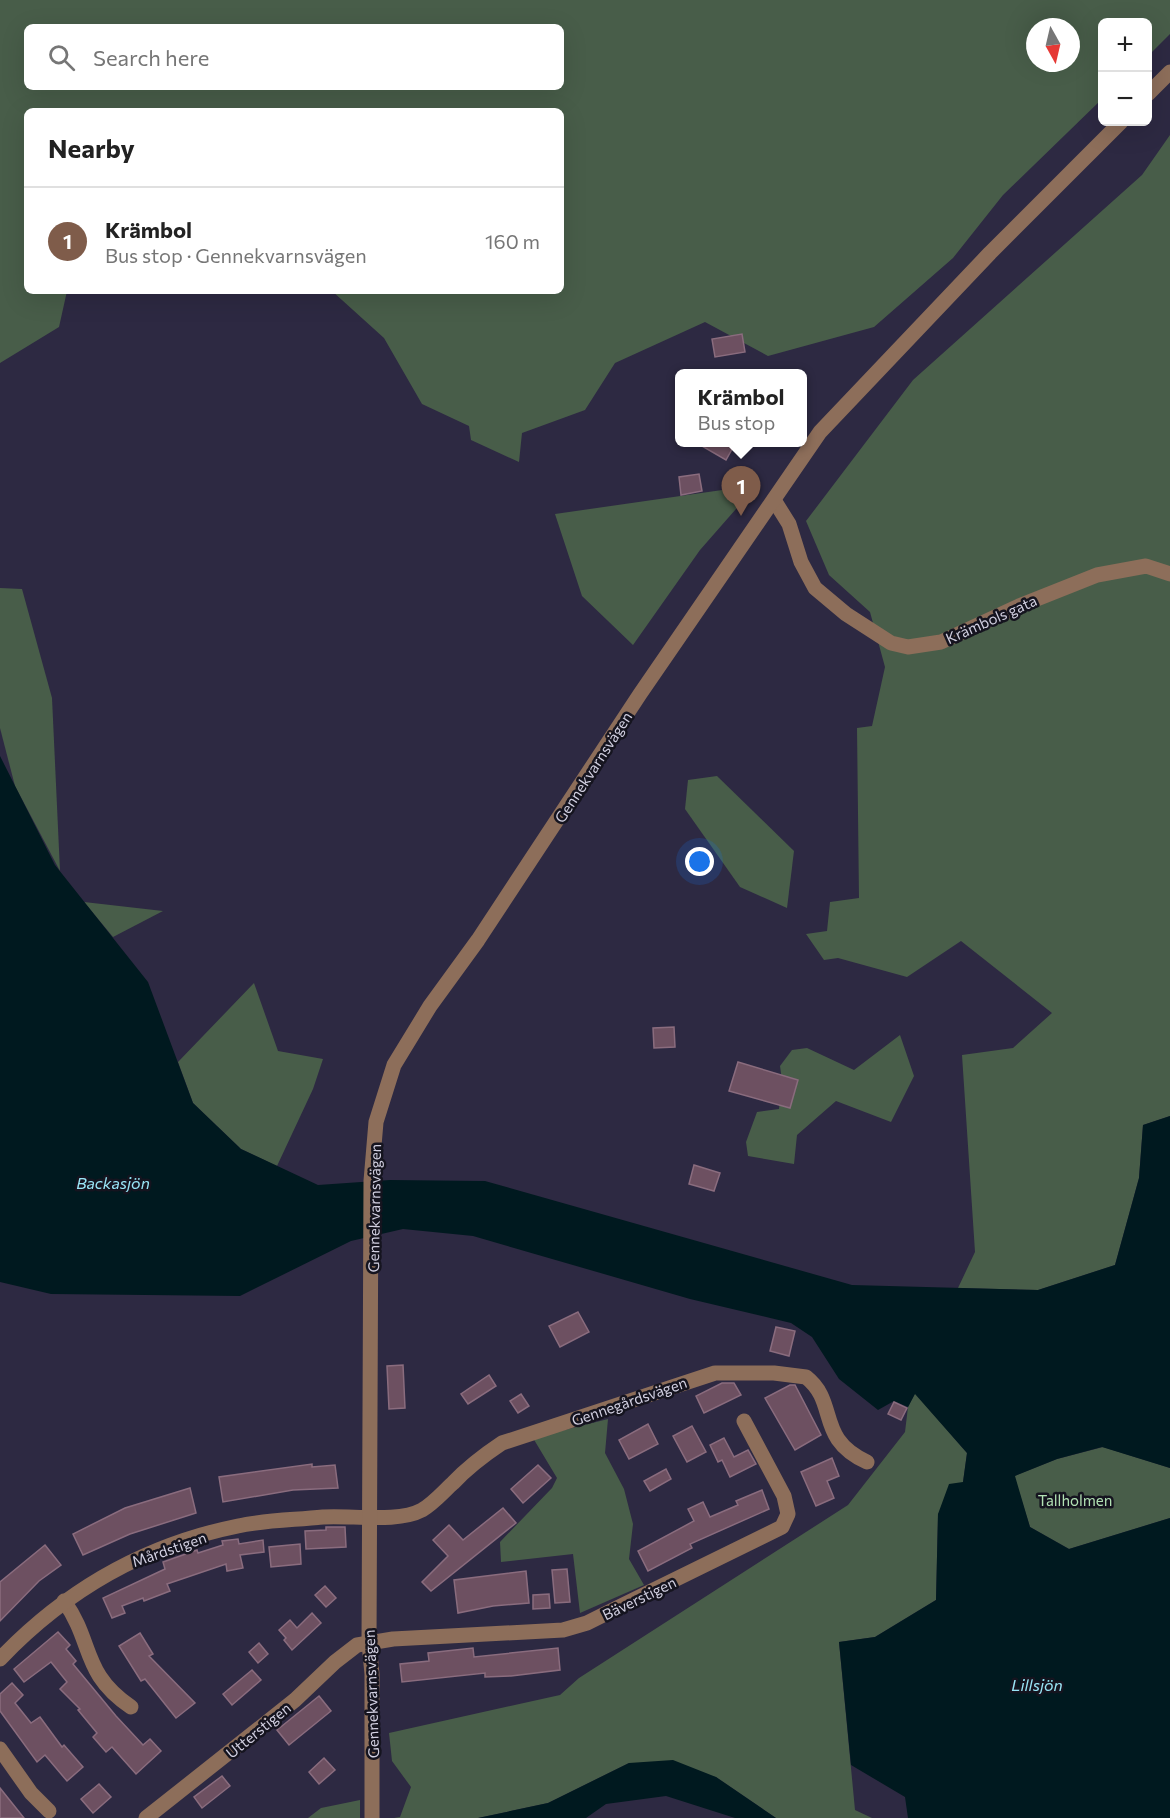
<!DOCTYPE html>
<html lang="en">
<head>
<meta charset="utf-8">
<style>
	:root { --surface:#fff; --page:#f6f6f6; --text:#222; --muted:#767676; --line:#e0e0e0; --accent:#7f5c4a }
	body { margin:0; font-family:Commissioner,sans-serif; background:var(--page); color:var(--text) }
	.controls { position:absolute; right:18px; top:18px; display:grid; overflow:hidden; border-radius:9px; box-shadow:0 6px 24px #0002 }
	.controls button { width:54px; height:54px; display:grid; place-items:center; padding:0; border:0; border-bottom:2px solid var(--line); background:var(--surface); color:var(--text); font:30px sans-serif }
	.compass { position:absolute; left:1026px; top:18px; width:54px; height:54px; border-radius:50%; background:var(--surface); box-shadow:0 6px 24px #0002; rotate:172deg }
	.you { position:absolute; left:700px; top:862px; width:21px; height:21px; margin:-15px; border:4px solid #fff; border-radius:50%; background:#1a73e8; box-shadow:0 0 0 9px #1a73e833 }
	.badge { display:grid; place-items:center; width:39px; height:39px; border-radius:50%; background:var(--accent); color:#fff; font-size:20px; font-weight:700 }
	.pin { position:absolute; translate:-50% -50px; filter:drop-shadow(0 2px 3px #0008) }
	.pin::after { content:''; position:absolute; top:32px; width:21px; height:18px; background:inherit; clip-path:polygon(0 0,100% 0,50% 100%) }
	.popup { position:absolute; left:675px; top:369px; width:132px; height:78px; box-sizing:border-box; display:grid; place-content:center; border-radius:9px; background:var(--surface); filter:drop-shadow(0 2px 4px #0005); font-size:20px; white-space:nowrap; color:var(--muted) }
	.popup b { font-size:22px; color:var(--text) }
	.popup::after { content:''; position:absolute; left:50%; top:100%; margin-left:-12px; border:12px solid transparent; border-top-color:var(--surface) }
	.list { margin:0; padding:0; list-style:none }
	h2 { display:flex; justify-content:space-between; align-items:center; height:78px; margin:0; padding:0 24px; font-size:26px }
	h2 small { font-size:20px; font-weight:400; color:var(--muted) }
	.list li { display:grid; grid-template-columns:39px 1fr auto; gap:18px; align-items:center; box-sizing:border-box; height:108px; padding:0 24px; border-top:2px solid var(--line) }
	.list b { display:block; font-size:22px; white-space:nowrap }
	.list p { margin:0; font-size:20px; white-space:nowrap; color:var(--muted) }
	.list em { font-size:20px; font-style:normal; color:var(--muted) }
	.icon { flex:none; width:33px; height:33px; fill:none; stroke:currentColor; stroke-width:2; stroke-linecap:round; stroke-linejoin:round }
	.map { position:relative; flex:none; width:1170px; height:1818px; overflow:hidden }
	.search { position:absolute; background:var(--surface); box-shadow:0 6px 24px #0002; left:24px; top:24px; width:540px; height:66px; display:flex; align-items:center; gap:15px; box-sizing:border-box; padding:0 21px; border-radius:9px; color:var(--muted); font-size:22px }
	.panel { position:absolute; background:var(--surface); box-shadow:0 6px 24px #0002; left:24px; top:108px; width:540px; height:186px; border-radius:9px }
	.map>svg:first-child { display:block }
</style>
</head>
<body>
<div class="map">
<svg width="1170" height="1818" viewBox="0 0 1170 1818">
	<rect width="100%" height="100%" fill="#2d2942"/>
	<g fill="#485d49" fill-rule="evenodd">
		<path d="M0,0h1170v34l-22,22v-34h-46v77l-99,96 -50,63 -79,69 -106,29 -63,-34 -90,41 -30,47 -63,23 -3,29 -48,-22 -2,-14 -47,-22 -38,-66 -52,-47h229v-180h-534v180h40l-8,36 -59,36zM27,27h534v60h-534zM1035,27h36v36h-36z"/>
		<polygon points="1170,135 1170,1116 1143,1125 1139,1178 1115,1265 1038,1290 958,1288 975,1252 962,1055 1013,1048 1052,1013 961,941 907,977 838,958 824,960 806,934 827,931 830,902 859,898 857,728 872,726 885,667 870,612 829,575 806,521 913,380 1142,175"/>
		<polygon points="757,485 700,550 633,645 582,596 555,514"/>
		<polygon points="0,588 22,589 52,698 60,871 15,786 0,728"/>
		<polygon points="717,776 794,851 787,908 740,887 685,809 688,780"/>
		<polygon points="84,902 163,911 113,937"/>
		<polygon points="254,983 278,1051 323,1059 313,1089 277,1166 241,1149 193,1103 178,1062"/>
		<polygon points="900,1035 914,1076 891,1122 836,1101 797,1135 794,1164 748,1156 746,1142 757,1112 779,1109 782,1080 780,1066 792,1050 807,1048 854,1070"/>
		<polygon points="915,1393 967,1453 963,1482 938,1514 936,1600 875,1637 839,1642 855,1810 872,1818 776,1818 716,1777 629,1763 548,1803 478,1818 394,1818 400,1817 411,1787 392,1761 389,1733 560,1695 579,1678 848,1505 905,1432 908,1407"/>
		<polygon points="608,1419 605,1453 624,1489 633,1524 629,1559 644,1585 580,1613 573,1554 501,1562 500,1542 552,1488 557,1478 533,1438"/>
		<polygon points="1103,1447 1170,1468 1170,1518 1069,1549 1030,1527 1014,1476 1057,1459"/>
		<polygon points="360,1800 360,1818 308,1818 321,1808"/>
	</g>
	<g fill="#00191f">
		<polygon points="0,756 55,865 148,982 193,1103 241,1149 318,1185 390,1180 485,1181 852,1285 1038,1290 1115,1265 1139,1178 1143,1125 1170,1116 1170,1468 1102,1447 1057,1459 1015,1476 1030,1527 1069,1549 1170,1518 1170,1818 908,1818 905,1797 851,1765 839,1642 875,1637 936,1600 938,1514 949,1484 963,1482 967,1453 915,1394 908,1407 894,1401 878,1410 839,1379 812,1337 791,1323 690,1299 473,1236 403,1229 351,1241 240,1296 51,1294 0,1282"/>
		<polygon points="673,1760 716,1777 776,1818 735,1818 666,1796 606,1804 586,1818 478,1818 548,1803 629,1763"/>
	</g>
	<g fill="#6d5061" stroke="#8a6c7e" stroke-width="1.5">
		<polygon points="742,334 745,352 715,357 712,339"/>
		<polygon points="695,442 736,442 726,460"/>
		<polygon points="699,474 702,491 681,495 679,477"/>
		<polygon points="674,1027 675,1047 654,1048 653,1028"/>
		<polygon points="738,1062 798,1080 790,1108 729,1091"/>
		<polygon points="694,1165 720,1173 714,1191 689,1184"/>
		<polygon points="578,1312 589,1332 560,1347 549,1326"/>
		<polygon points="776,1327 795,1331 789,1356 770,1351"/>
		<polygon points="403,1365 405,1408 389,1409 387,1366"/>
		<polygon points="489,1375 496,1386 468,1404 461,1394"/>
		<polygon points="722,1383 734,1383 741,1395 704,1413 696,1396"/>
		<polygon points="790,1385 795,1385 821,1435 795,1450 765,1398"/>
		<polygon points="521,1394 529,1406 518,1413 510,1401"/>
		<polygon points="894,1402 907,1408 901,1420 888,1414"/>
		<polygon points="648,1424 658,1444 629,1459 619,1440"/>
		<polygon points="692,1426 706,1452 687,1462 673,1436"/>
		<polygon points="724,1438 734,1457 748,1450 756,1464 730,1477 722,1460 718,1462 710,1445"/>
		<polygon points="832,1458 839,1476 827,1481 834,1498 816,1506 801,1472"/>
		<polygon points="312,1464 312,1467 335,1465 338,1488 293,1490 223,1502 219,1477"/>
		<polygon points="538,1465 551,1478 523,1503 511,1489"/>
		<polygon points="666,1469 671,1479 650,1491 644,1481"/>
		<polygon points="190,1488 196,1513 130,1534 83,1555 73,1534 125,1508"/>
		<polygon points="762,1490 769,1509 690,1544 692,1548 648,1571 638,1551 694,1521 688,1509 703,1502 710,1517 738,1505 736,1501"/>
		<polygon points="503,1508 516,1523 431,1591 422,1582 448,1556 433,1540 449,1525 463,1540"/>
		<polygon points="326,1527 345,1527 346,1547 306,1549 305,1531 326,1530"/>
		<polygon points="238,1539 239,1544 263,1540 264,1552 240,1555 243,1568 227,1571 226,1564 167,1584 170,1591 144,1601 143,1598 122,1606 125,1613 112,1618 103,1598 165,1569 163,1562 197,1550 198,1553 223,1545 222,1541"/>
		<polygon points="300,1544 301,1564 271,1567 269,1547"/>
		<polygon points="45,1545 61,1565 39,1581 0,1621 0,1582"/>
		<polygon points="567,1569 570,1602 555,1603 552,1570"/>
		<polygon points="526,1571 529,1603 493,1606 458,1613 454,1580"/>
		<polygon points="325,1586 336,1598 326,1607 315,1595"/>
		<polygon points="549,1594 550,1608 533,1609 533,1595"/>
		<polygon points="312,1613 321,1623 292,1650 284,1640 286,1638 279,1630 290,1620 297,1628"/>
		<polygon points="58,1632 70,1645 66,1649 76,1661 73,1664 116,1716 143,1745 150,1739 161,1751 136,1774 112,1747 106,1752 93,1737 97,1733 78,1710 80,1709 60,1689 67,1682 51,1662 24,1682 14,1669"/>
		<polygon points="140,1633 153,1654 149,1656 195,1703 176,1718 145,1679 141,1681 119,1646"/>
		<polygon points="259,1643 268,1654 258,1663 249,1652"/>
		<polygon points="473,1648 474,1657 558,1648 560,1670 511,1676 485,1677 485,1673 402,1682 400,1664 429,1661 428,1653"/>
		<polygon points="252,1670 261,1680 232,1705 223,1694"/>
		<polygon points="12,1683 23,1695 15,1703 31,1723 40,1717 62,1747 64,1745 83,1767 67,1781 45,1755 37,1762 0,1711 0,1694"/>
		<polygon points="319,1696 331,1711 289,1745 277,1730"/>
		<polygon points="324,1758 335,1770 319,1784 309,1772"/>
		<polygon points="222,1776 230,1786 202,1808 194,1797"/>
		<polygon points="99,1784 111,1797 93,1813 81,1799"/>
		<polygon points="0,1788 24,1818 0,1818"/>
	</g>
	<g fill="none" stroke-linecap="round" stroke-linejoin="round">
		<g stroke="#8d6e5a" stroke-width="15">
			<polyline points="1148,94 1170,72"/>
			<polyline points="774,500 789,524 801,562 815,588 846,614 891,643 908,647 941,642 1019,606 1097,575 1146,566 1170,574"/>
			<path d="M64,1601c30,42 17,72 67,106"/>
			<path d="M0,1659c65,-68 144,-114 238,-133 27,-6 57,-6 85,-9 28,-2 75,6 99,-7 12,-7 21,-18 31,-27 15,-16 31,-28 49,-40l213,-70h59l32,4c33,26 9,61 61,85"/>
			<polyline points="0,1749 31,1793 49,1811"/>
			<polyline points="146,1818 295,1700 335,1662 357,1645 393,1639 563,1630 587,1623 615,1609 782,1527 788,1514 784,1496 744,1421"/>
			<polyline points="372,1818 372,1674 369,1643 371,1181 376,1122 394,1065 430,1006 478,940 640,694 820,432 990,253 1121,122"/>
		</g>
	</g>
	<g text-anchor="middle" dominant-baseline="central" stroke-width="5" stroke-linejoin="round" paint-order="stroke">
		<g font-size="15" fill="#d1cfe0" stroke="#15141f">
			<text transform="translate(991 619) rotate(-24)">Krämbols gata</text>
			<text transform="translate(593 767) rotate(-57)">Gennekvarnsvägen</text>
			<text transform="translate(374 1208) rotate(-89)">Gennekvarnsvägen</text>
			<text transform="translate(629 1401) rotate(-19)">Gennegårdsvägen</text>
			<text transform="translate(169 1549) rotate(-19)">Mårdstigen</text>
			<text transform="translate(639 1598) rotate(-26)">Bäverstigen</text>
			<text transform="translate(371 1694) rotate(-92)">Gennekvarnsvägen</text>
			<text transform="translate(258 1730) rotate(-39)">Utterstigen</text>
		</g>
		<g font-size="15" fill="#b2e1b4" stroke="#15141f">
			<text x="1075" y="1500">Tallholmen</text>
		</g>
		<g font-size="16" font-style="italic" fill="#99e5f6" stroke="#15141f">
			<text x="113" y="1182">Backasjön</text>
			<text x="1037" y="1684">Lillsjön</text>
		</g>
	</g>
</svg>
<div class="controls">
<button>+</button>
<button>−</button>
</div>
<svg class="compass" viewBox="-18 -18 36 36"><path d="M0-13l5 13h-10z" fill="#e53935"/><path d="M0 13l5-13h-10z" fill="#767676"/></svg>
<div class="you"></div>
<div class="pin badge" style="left:741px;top:516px">1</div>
<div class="popup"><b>Krämbol</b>Bus stop</div>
<div class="search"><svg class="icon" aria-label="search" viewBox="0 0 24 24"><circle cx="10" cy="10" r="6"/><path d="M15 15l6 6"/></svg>Search here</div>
<section class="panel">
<h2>Nearby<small></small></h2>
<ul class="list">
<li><span class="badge">1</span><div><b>Krämbol</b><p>Bus stop · Gennekvarnsvägen</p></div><em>160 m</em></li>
</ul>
</section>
</div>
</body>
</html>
